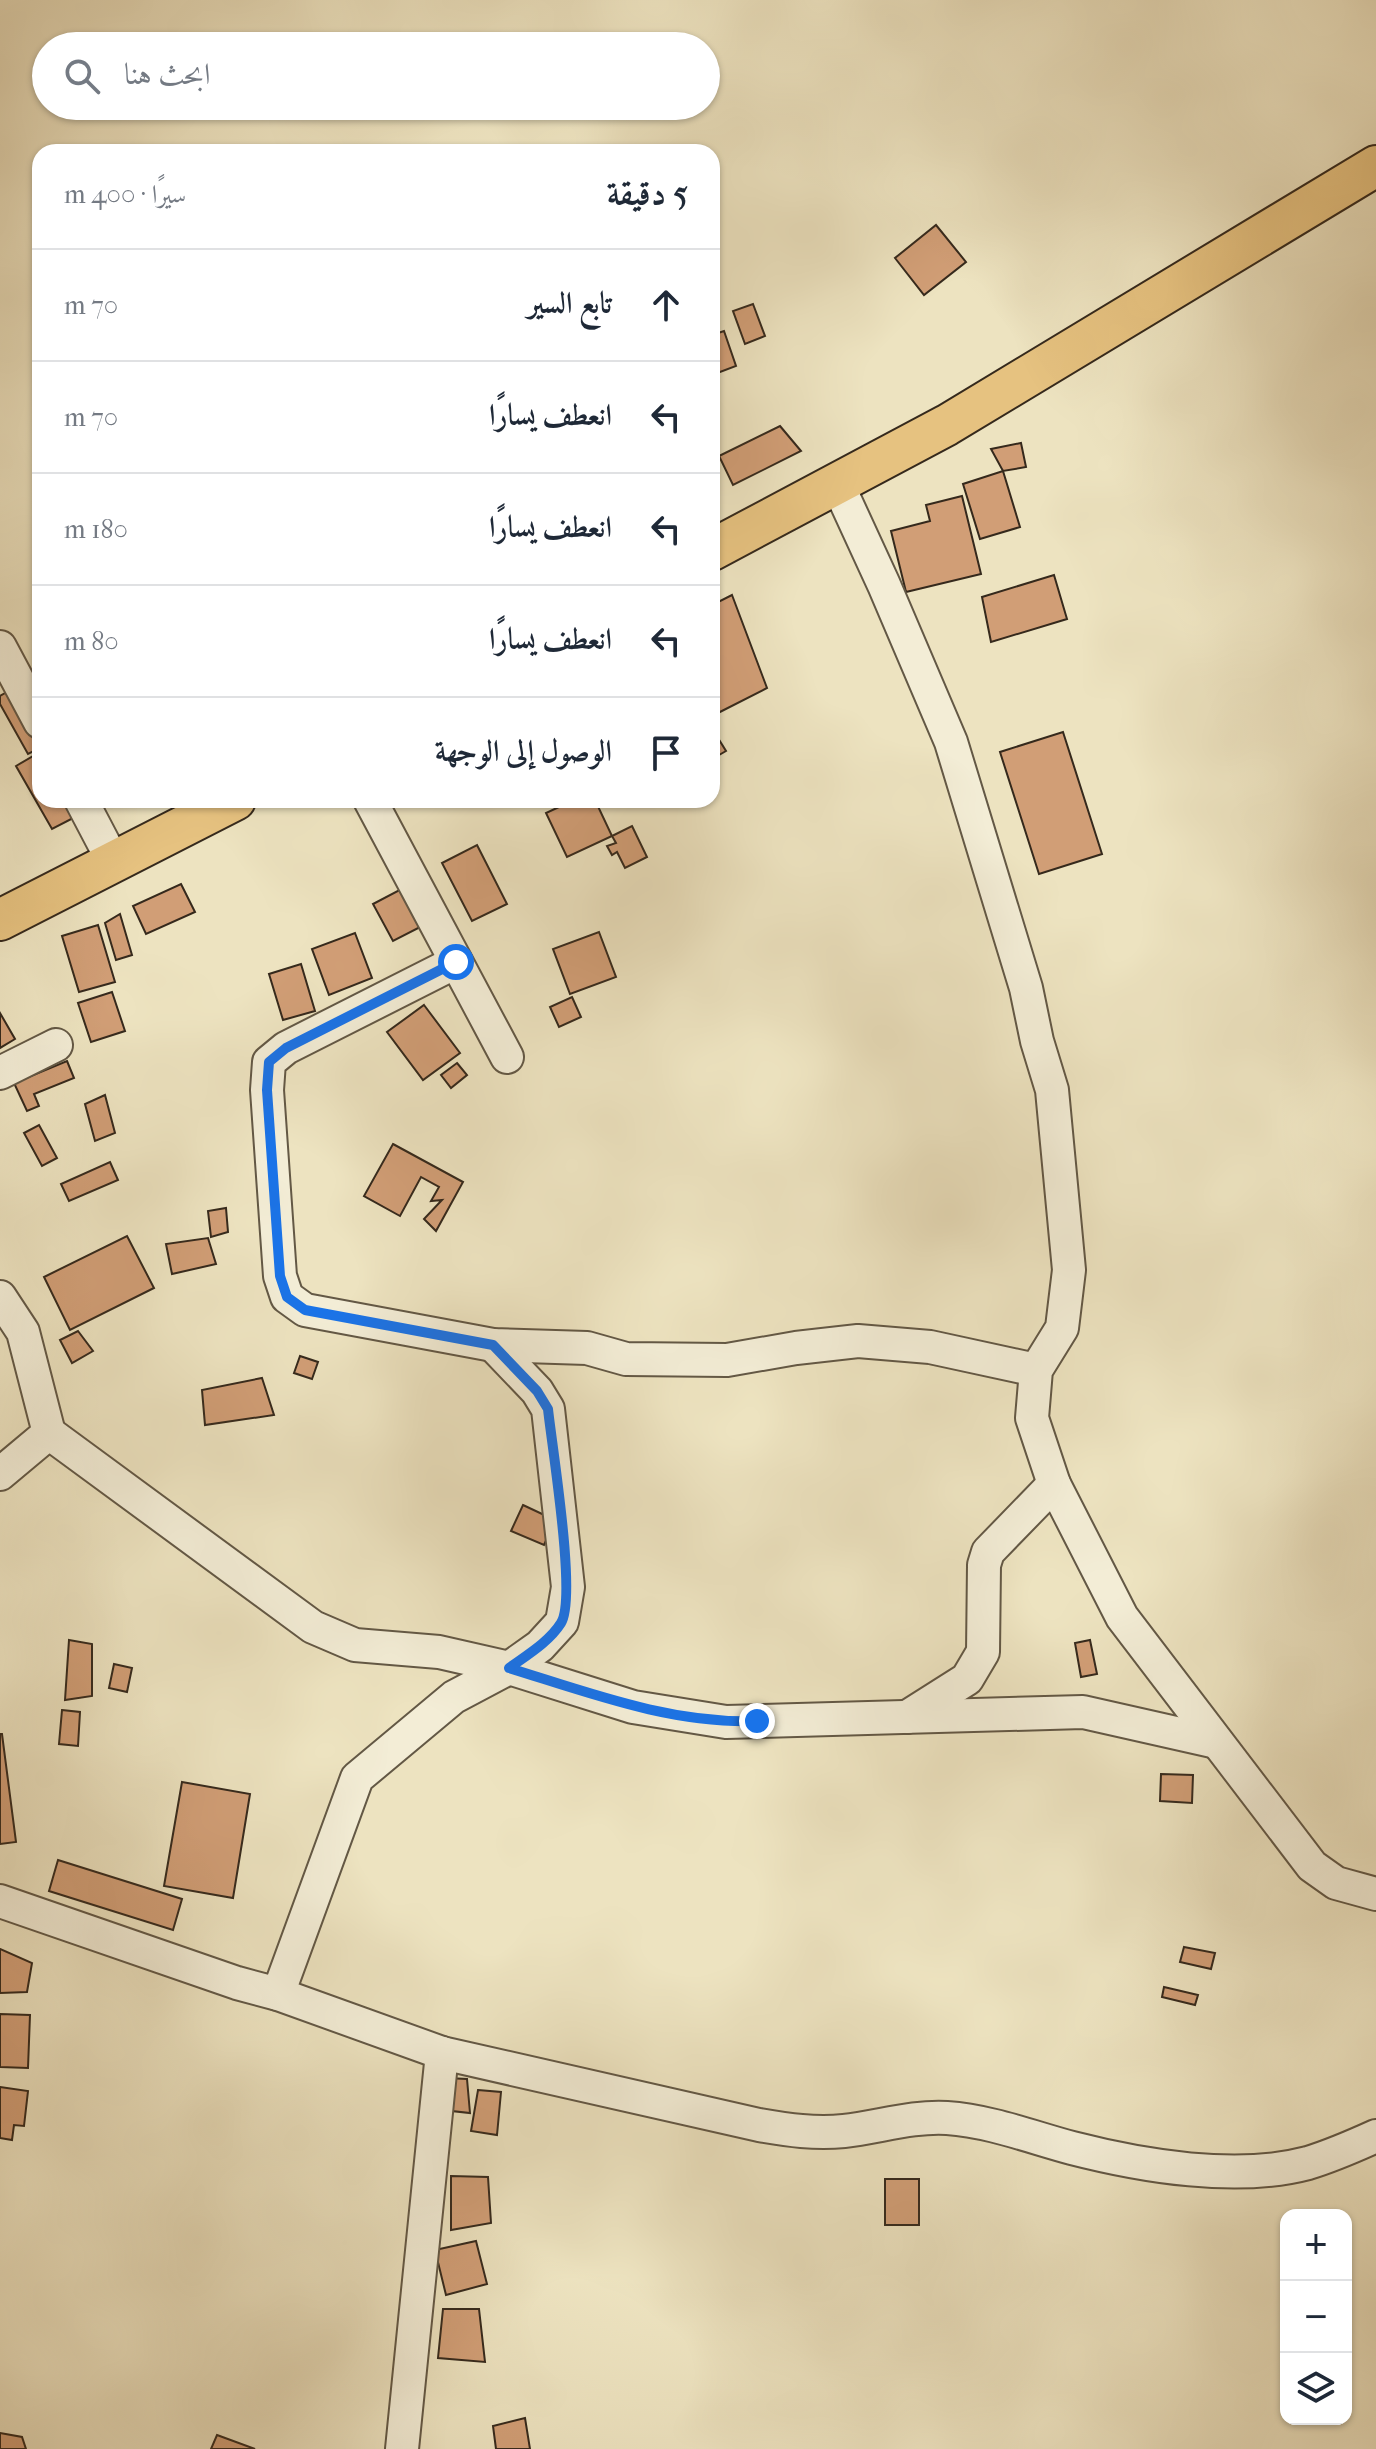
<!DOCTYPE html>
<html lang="ar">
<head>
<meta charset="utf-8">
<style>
	:root { --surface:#fff; --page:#f2f2f3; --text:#1f2937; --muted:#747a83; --line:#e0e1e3 }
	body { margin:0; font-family:"IM FELL French Canon",Amiri,serif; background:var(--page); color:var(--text); direction:rtl }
	.controls { position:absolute; right:24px; bottom:24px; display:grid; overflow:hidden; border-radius:16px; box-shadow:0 2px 6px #0004 }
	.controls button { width:72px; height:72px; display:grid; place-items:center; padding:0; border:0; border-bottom:2px solid var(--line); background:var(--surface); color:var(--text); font:40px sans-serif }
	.stop { position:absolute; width:24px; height:24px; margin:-18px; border:6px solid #1a73e8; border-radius:50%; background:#fff }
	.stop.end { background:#1a73e8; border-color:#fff; box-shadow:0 2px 8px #0008 }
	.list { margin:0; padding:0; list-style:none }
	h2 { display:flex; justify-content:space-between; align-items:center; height:104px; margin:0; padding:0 32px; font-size:34px }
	h2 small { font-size:26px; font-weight:400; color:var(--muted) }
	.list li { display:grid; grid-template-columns:52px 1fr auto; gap:24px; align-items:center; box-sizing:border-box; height:112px; padding:0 32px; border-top:2px solid var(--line) }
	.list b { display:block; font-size:30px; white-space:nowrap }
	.list em { font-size:26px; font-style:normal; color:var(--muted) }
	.icon { flex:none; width:44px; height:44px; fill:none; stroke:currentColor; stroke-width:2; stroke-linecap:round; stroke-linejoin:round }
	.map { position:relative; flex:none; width:1376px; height:2449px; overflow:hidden; direction:ltr }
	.search { position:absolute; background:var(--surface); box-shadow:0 2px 6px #0004; left:32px; top:32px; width:688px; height:88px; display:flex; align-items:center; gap:20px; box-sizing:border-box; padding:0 28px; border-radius:44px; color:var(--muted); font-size:30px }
	.panel { position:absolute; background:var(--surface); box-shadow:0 2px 6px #0004; left:32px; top:144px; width:688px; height:664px; border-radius:24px; direction:rtl }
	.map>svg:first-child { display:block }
</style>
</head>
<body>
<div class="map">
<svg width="1376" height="2449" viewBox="0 0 1376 2449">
	<rect width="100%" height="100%" fill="#ede3c0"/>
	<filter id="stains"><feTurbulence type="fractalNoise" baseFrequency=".0025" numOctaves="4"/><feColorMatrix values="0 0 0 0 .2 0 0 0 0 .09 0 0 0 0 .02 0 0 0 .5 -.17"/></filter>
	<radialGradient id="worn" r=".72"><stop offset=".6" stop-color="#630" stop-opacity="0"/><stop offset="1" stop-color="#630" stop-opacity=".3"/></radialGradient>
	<g fill="#d19e76" stroke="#35291c" stroke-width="2">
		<polygon points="936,225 966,262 924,295 895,258"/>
		<polygon points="753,304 765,336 745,344 733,311"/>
		<polygon points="724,331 736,366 712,375 712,335"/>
		<polygon points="780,426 801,451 733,485 719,456"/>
		<polygon points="1021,443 1026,467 1003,471 991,449"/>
		<polygon points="1003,471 1020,527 980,539 963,484"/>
		<polygon points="962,496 981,574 906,592 891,531 930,521 926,505"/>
		<polygon points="1054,575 1067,619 991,642 982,597"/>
		<polygon points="732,595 767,688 712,716 712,605"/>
		<polygon points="14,688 40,735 40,748 28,754 0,704 0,696"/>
		<polygon points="713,730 726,751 712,759 712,731"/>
		<polygon points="1063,732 1102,854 1039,874 1000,752"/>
		<polygon points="40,752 40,800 70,800 79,815 52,829 16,766"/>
		<polygon points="574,800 595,800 612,836 567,857 546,813"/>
		<polygon points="632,826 647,857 625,868 617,852 612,855 607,846 616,843 612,836"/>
		<polygon points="477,845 507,904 472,921 442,863"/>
		<polygon points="181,884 195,912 146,934 133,906"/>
		<polygon points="409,885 428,923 393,941 373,904"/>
		<polygon points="120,914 132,955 116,960 105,923"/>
		<polygon points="98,925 115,982 79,992 62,936"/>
		<polygon points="599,932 616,977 570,994 553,949"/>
		<polygon points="355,933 372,978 329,995 312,949"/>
		<polygon points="301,964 315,1011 283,1020 269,974"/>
		<polygon points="112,992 125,1031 91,1042 78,1003"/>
		<polygon points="572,997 581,1017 559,1027 550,1007"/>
		<polygon points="424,1005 460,1053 423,1080 387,1032"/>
		<polygon points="0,1013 15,1039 0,1048"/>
		<polygon points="67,1061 74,1078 34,1094 39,1106 27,1111 14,1083"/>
		<polygon points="457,1063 467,1075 451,1088 441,1075"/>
		<polygon points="105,1095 115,1133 95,1141 85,1104"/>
		<polygon points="39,1125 57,1158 42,1166 24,1133"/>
		<polygon points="393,1144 463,1182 436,1231 424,1219 442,1200 431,1201 439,1187 421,1177 400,1216 364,1196"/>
		<polygon points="110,1162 118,1180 69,1201 61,1184"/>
		<polygon points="226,1208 228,1232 211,1237 208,1211"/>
		<polygon points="127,1236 154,1288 70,1330 44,1277"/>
		<polygon points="208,1238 216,1264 172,1274 166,1244"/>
		<polygon points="78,1331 93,1351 72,1363 60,1340"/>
		<polygon points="300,1356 318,1362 312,1379 294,1373"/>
		<polygon points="262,1378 274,1415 205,1425 202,1390"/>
		<polygon points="523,1505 555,1520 544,1545 511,1531"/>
		<polygon points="69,1640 92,1644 92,1696 65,1700"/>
		<polygon points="1090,1640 1097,1674 1081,1677 1075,1643"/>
		<polygon points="114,1664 132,1668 127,1692 109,1688"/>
		<polygon points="62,1710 80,1712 78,1746 59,1744"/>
		<polygon points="0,1734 2,1734 16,1842 0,1844"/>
		<polygon points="1161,1774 1193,1775 1192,1803 1160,1801"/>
		<polygon points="182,1782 250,1794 233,1898 164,1886"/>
		<polygon points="58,1860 182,1899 173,1930 49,1891"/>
		<polygon points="1184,1947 1215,1953 1211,1969 1180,1962"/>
		<polygon points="0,1949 32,1963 27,1992 0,1993"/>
		<polygon points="1164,1987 1198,1995 1195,2005 1162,1997"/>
		<polygon points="0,2014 30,2015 28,2068 0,2067"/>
		<polygon points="447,2078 467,2079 470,2113 443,2110"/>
		<polygon points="0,2087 28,2091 24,2126 14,2125 12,2140 0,2138"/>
		<polygon points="478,2090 501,2092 497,2135 471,2131"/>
		<polygon points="451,2176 488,2177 491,2223 451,2230"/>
		<rect x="885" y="2179" width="34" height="46"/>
		<polygon points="476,2241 487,2284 446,2295 435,2250"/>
		<polygon points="443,2309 479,2309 485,2362 438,2358"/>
		<polygon points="525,2418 530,2449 496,2449 493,2426"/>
		<polygon points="0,2433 22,2437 26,2449 0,2449"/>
		<polygon points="217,2435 255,2449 211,2449"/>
	</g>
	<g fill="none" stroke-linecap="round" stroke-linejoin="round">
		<g stroke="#635845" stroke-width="36">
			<g id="minor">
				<polyline points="838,485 884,585 951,742 1026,988 1037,1041 1052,1090 1069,1270 1062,1328 1036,1370 1032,1418 1054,1484 1122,1617 1312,1866 1336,1883 1376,1894"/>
				<polyline points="0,647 40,722"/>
				<polyline points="81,800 113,861"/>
				<polyline points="370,800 507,1057"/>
				<polyline points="456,962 286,1048 269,1062 267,1090 280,1276 287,1297 305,1310 493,1345 587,1348 626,1359 727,1360 796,1348 858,1341 930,1347 1036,1370"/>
				<polyline points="0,1073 56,1045"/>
				<polyline points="0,1297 23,1332 49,1433 0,1474"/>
				<polyline points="49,1433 313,1627 355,1645 439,1652 509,1668 633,1707 726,1722 1083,1712 1216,1742"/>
				<polyline points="907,1717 967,1679 983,1652 984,1565 988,1552 1054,1484"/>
				<path d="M0,1901l237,82 41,11 164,59 317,72c29,5 56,9 85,6 35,-4 68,-15 103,-13 43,3 84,19 125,30 70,18 165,34 236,15 23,-7 46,-17 68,-27"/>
				<polyline points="278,1994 357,1778 454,1697 509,1668 540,1646 562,1622 568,1587 548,1409 537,1391 493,1345"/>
				<polyline points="402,2449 442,2053"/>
			</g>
		</g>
		<g stroke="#35291c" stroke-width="44">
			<g id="major">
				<polyline points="712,550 947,425 1376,166"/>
				<polyline points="0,920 235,800"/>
			</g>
		</g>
		<use href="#minor" stroke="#f3edd6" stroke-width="32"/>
		<use href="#major" stroke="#e6c280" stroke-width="40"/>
	</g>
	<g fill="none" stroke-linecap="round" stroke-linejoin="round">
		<path stroke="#1a73e8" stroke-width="10" d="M456,962l-170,86 -17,14 -2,28 13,186 7,21 18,13 188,35 44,46 11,18c4,38 29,189 13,214 -12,19 -34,32 -52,45 81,25 162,56 248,53"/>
	</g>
	<rect width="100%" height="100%" filter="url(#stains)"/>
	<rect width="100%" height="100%" fill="url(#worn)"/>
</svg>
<div class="controls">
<button>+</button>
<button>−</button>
<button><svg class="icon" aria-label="layers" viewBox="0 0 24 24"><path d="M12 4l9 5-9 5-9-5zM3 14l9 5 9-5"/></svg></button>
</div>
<div class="stop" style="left:456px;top:962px"></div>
<div class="stop end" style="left:757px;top:1721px"></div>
<div class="search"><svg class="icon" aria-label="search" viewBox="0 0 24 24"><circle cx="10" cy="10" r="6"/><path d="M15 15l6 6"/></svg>ابحث هنا</div>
<section class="panel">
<h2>5 دقيقة<small>سيرًا · 400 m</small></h2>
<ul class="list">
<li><svg class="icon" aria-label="ahead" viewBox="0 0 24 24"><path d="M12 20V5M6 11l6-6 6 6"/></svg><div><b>تابع السير</b></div><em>70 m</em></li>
<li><svg class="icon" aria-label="left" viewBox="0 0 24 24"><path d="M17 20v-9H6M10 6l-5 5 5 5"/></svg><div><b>انعطف يسارًا</b></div><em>70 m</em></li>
<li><svg class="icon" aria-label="left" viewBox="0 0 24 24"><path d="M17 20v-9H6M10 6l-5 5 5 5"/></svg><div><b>انعطف يسارًا</b></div><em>180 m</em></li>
<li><svg class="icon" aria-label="left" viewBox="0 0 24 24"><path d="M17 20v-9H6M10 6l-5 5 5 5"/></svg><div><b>انعطف يسارًا</b></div><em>80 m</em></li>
<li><svg class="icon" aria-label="arrive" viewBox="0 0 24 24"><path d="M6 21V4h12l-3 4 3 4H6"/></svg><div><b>الوصول إلى الوجهة</b></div></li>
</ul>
</section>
</div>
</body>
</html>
